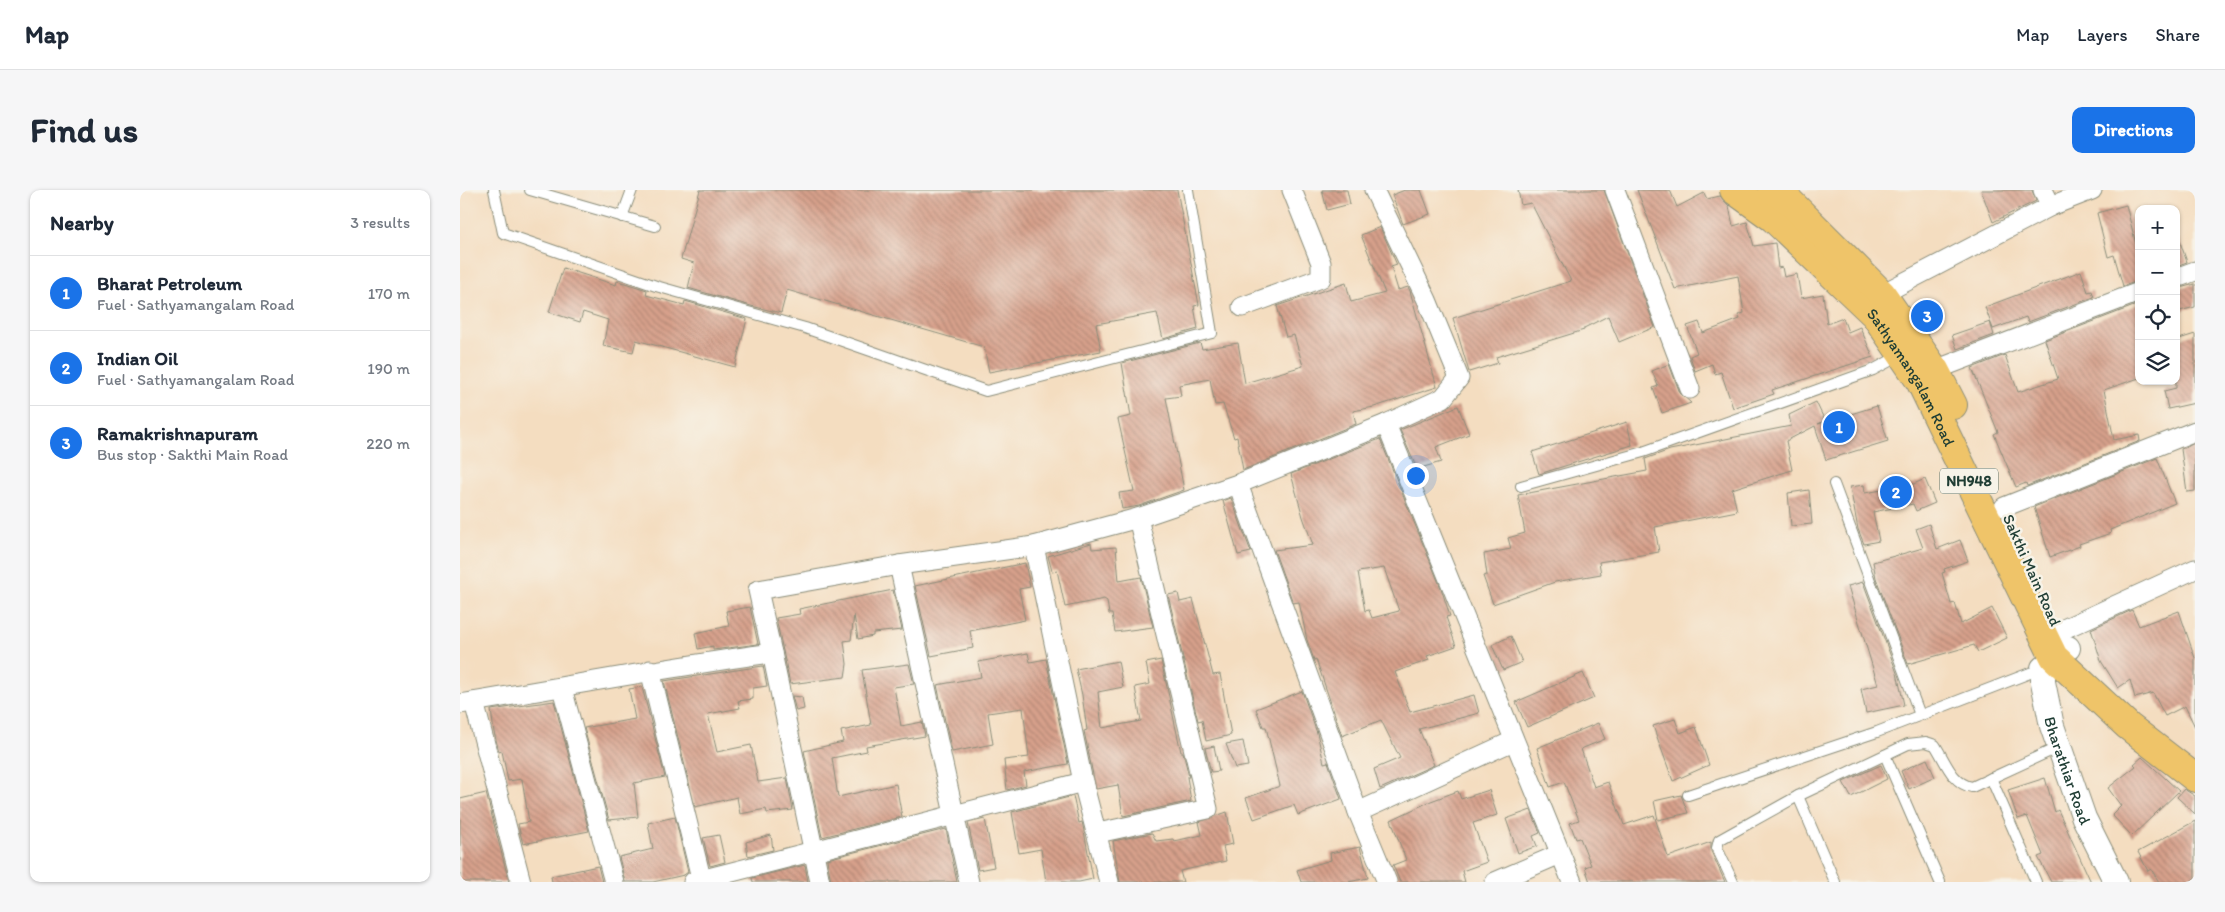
<!DOCTYPE html>
<html lang="en">
<head>
<meta charset="utf-8">
<style>
	:root { --surface:#fff; --page:#f6f6f7; --text:#1f2937; --muted:#747a83; --line:#e0e1e3; --accent:#1a73e8 }
	body { margin:0; font-family:Itim,sans-serif; background:var(--page); color:var(--text) }
	.controls { position:absolute; right:15px; top:15px; display:grid; overflow:hidden; border-radius:10px; box-shadow:0 1px 4px #0004 }
	.controls button { width:45px; height:45px; display:grid; place-items:center; padding:0; border:0; border-bottom:1px solid var(--line); background:var(--surface); color:var(--text); font:25px sans-serif }
	.you { position:absolute; left:955px; top:285px; width:18px; height:18px; margin:-12px; border:4px solid #fff; border-radius:50%; background:#1a73e8; box-shadow:0 0 0 8px #1a73e833 }
	.badge { display:grid; place-items:center; width:32px; height:32px; border-radius:50%; background:var(--accent); color:#fff; font-size:16px; font-weight:700 }
	.pin { position:absolute; translate:-50% -50%; border:2px solid #fff; box-shadow:0 1px 5px #0006 }
	.list { margin:0; padding:0; list-style:none }
	h2 { display:flex; justify-content:space-between; align-items:center; height:65px; margin:0; padding:0 20px; font-size:21px }
	h2 small { font-size:16px; font-weight:400; color:var(--muted) }
	.list li { display:grid; grid-template-columns:32px 1fr auto; gap:15px; align-items:center; box-sizing:border-box; height:75px; padding:0 20px; border-top:1px solid var(--line) }
	.list b { display:block; font-size:19px; white-space:nowrap }
	.list p { margin:0; font-size:16px; white-space:nowrap; color:var(--muted) }
	.list em { font-size:16px; font-style:normal; color:var(--muted) }
	.icon { flex:none; width:28px; height:28px; fill:none; stroke:currentColor; stroke-width:2; stroke-linecap:round; stroke-linejoin:round }
	.map { position:relative; flex:none; width:1735px; height:692px; overflow:hidden; border-radius:10px }
	header { display:flex; align-items:center; gap:30px; box-sizing:border-box; height:70px; padding:0 25px; background:var(--surface); border-bottom:1px solid var(--line) }
	header strong { font-size:24px }
	nav { display:flex; gap:28px; margin-inline-start:auto; font-size:18px }
	.intro { display:flex; align-items:center; justify-content:space-between; box-sizing:border-box; height:120px; padding:0 30px }
	h1 { margin:0; font-size:35px }
	.button { padding:12px 22px; border-radius:10px; background:var(--accent); color:#fff; font-size:18px; font-weight:700 }
	main { display:flex; gap:30px; padding:0 30px }
	aside { flex:1; background:var(--surface); border-radius:10px; box-shadow:0 1px 4px #0004 }
	.map>svg:first-child { display:block }
</style>
</head>
<body>
<header>
<strong>Map</strong>
<nav><a>Map</a><a>Layers</a><a>Share</a></nav>
</header>
<div class="intro"><h1>Find us</h1><a class="button">Directions</a></div>
<main>
<aside>
<h2>Nearby<small>3 results</small></h2>
<ul class="list">
<li><span class="badge">1</span><div><b>Bharat Petroleum</b><p>Fuel · Sathyamangalam Road</p></div><em>170 m</em></li>
<li><span class="badge">2</span><div><b>Indian Oil</b><p>Fuel · Sathyamangalam Road</p></div><em>190 m</em></li>
<li><span class="badge">3</span><div><b>Ramakrishnapuram</b><p>Bus stop · Sakthi Main Road</p></div><em>220 m</em></li>
</ul>
</aside>
<div class="map">
<svg width="1735" height="692" viewBox="0 0 1735 692">
	<defs>
		<pattern id="building-back-hatch" width="6" height="6" patternUnits="userSpaceOnUse" patternTransform="scale(1.25)"><rect width="6" height="6" fill="#d7a08b"/><path d="M-1 5l2 2M0 0l6 6M5-1l2 2" fill="none" stroke="#ae8472"/></pattern>
	</defs>
	<rect width="100%" height="100%" fill="#f7f3e8"/>
	<filter id="ink" filterUnits="userSpaceOnUse"><feTurbulence type="fractalNoise" baseFrequency=".02" numOctaves="2"/><feDisplacementMap in="SourceGraphic" scale="10" xChannelSelector="R" yChannelSelector="G"/><feConvolveMatrix kernelMatrix="1 2 1 2 8 2 1 2 1" color-interpolation-filters="sRGB"/></filter>
	<filter id="wash" filterUnits="userSpaceOnUse"><feTurbulence type="fractalNoise" baseFrequency=".0096" numOctaves="4" result="noise"/><feDisplacementMap in="SourceGraphic" scale="20" xChannelSelector="R" yChannelSelector="G"/><feGaussianBlur stdDeviation="1.12" result="paint"/><feColorMatrix in="noise" values="0 0 0 0 0 0 0 0 0 0 0 0 0 0 0 0 0 1.4 0 .05"/><feComposite in="paint" operator="in"/></filter>
	<g filter="url(#wash)">
		<rect width="100%" height="100%" fill="#f4ddc0"/>
		<g id="blocks">
			<g fill="url(#building-back-hatch)" fill-rule="evenodd">
				<polygon points="240,0 717,0 739,115 734,116 738,139 703,149 697,123 636,134 641,161 529,182 524,157 327,100 321,123 291,116 228,98 234,73 221,69"/>
				<polygon points="862,0 887,0 890,14 867,20"/>
				<polygon points="945,0 961,0 970,24 943,34 932,5"/>
				<polygon points="1058,0 1144,0 1195,137 1159,152 1148,126 1124,138 1124,140 1036,167 1038,173 1009,182 993,128 1111,91 1071,13 1061,15"/>
				<polygon points="1177,0 1210,0 1217,17 1244,3 1247,9 1260,6 1269,16 1273,36 1287,32 1294,56 1315,53 1318,78 1322,77 1324,87 1337,84 1341,108 1363,104 1367,134 1383,128 1388,142 1400,137 1413,167 1312,200 1314,204 1273,218 1261,182 1255,184 1252,174 1235,181 1230,166 1237,163 1227,136 1239,132 1243,143 1280,129 1278,125 1284,123 1278,86 1215,99"/>
				<polygon points="1521,0 1572,0 1576,11 1533,32"/>
				<polygon points="1666,15 1679,66 1679,91 1663,96 1654,65 1648,67 1637,23"/>
				<polygon points="920,37 937,75 931,77 938,100 948,97 950,101 977,197 914,217 893,221 896,234 783,280 777,247 774,248 763,214 755,215 750,189 719,195 721,206 706,208 724,300 679,316 662,319 659,303 674,301 658,229 671,226 662,173 740,153 742,159 778,153 785,193 843,176 834,145 826,147 817,116 886,93 891,112 925,103 901,45"/>
				<polygon points="1716,46 1718,46 1727,72 1716,76"/>
				<polygon points="103,78 156,95 157,91 168,94 187,100 186,105 224,115 225,111 287,129 275,177 176,150 173,162 143,156 148,130 123,122 120,132 89,122"/>
				<polygon points="1621,81 1628,102 1632,101 1634,107 1568,132 1566,127 1533,139 1525,117"/>
				<polygon points="1735,94 1735,117 1716,122 1716,99"/>
				<polygon points="1679,114 1679,188 1644,200 1654,250 1679,245 1680,251 1567,296 1566,293 1556,297 1534,244 1538,242 1512,178 1545,165 1558,202 1598,189 1585,150"/>
				<polygon points="1530,132 1534,145 1497,159 1492,145"/>
				<polygon points="1735,144 1735,213 1708,219 1704,201 1716,198 1716,150"/>
				<polygon points="1209,174 1220,203 1231,213 1202,223 1193,198 1198,196 1192,181"/>
				<polygon points="1356,212 1365,231 1358,234 1417,216 1428,251 1366,270 1355,236 1326,251 1332,280 1272,299 1277,321 1195,337 1199,362 1139,372 1141,384 1095,392 1033,414 1023,386 1027,385 1024,364 1051,359 1048,348 1065,343 1058,305 1187,281 1185,269 1210,260 1331,236 1329,225"/>
				<polygon points="998,216 1009,244 976,257 981,272 957,279 940,240"/>
				<polygon points="1167,232 1172,255 1079,284 1072,262"/>
				<path d="M920,249l61,149 9,28 -4,1 10,29 -29,10 2,4 -34,12 15,40 64,-17 5,18 -60,16 15,36 -54,24 -6,-20 26,-11 -19,-38 -39,16 -26,-77 -2,1 -7,-20 -8,-38 -6,1 -19,-53 39,-5 -10,-28 -12,-43zM924,378l15,43 -27,7 -3,-8 -4,1 -7,-39z"/>
				<polygon points="1735,253 1735,301 1727,302 1721,259"/>
				<polygon points="1697,268 1715,313 1650,340 1651,343 1619,354 1620,356 1590,367 1574,317"/>
				<polygon points="1465,289 1475,313 1456,321 1453,314 1413,322 1419,351 1404,354 1398,339 1390,297 1404,295 1405,303 1433,298 1433,303"/>
				<polygon points="1349,300 1352,334 1331,336 1328,303"/>
				<polygon points="771,308 791,362 778,365 763,311"/>
				<polygon points="1469,334 1477,359 1500,350 1508,371 1484,379 1485,382 1482,383 1491,414 1495,413 1501,434 1532,418 1547,448 1518,462 1514,455 1448,474 1416,388 1413,372 1463,358 1456,339"/>
				<polygon points="631,353 632,359 656,357 659,391 681,387 693,437 655,442 652,424 649,424 647,411 644,409 605,417 597,380 592,381 588,366"/>
				<polygon points="565,373 570,397 559,399 565,430 510,441 513,458 471,466 455,396"/>
				<polygon points="1403,392 1437,483 1444,515 1406,523 1401,499 1418,495 1388,396"/>
				<polygon points="433,400 442,440 413,443 413,446 398,449 394,425 391,450 384,451 387,474 385,487 330,494 316,428 340,424 339,419"/>
				<polygon points="718,403 720,412 733,409 753,485 760,484 771,545 746,551 742,530 738,531 708,405"/>
				<polygon points="290,417 298,454 253,460 253,456 238,459 235,443 269,436 266,421"/>
				<polygon points="1672,420 1679,436 1719,421 1735,468 1735,537 1725,516 1705,526 1693,503 1675,508 1670,490 1658,498 1641,471 1631,439"/>
				<polygon points="1051,446 1062,472 1043,480 1032,455"/>
				<polygon points="568,463 570,472 586,469 608,574 564,582 566,595 547,600 544,570 569,567 563,518 528,523 533,554 492,562 477,495 521,487 518,472"/>
				<polygon points="701,470 721,562 723,562 729,587 727,587 731,611 663,626 658,595 636,599 624,541 627,540 622,505 616,479 658,471 663,497 638,502 642,538 681,531 675,497 690,494 686,473"/>
				<polygon points="449,474 454,494 434,497 441,536 462,532 465,546 406,556 407,561 372,568 378,607 436,594 442,627 362,647 344,561 383,552 381,541 411,535 402,480"/>
				<polygon points="303,476 307,496 293,498 293,509 278,511 280,518 248,524 257,562 291,555 298,592 327,588 333,620 307,623 306,619 280,624 277,607 235,617 204,491"/>
				<polygon points="1123,483 1134,508 1067,537 1056,512"/>
				<polygon points="182,497 205,587 174,593 178,627 149,630 124,538 175,529 169,499"/>
				<polygon points="842,501 857,543 864,573 868,572 881,609 838,625 834,615 794,629 786,608 820,596 806,537 803,537 796,519"/>
				<polygon points="332,506 342,507 344,519 336,521"/>
				<polygon points="94,511 129,641 63,654 58,634 69,632 62,589 48,591 42,561 39,562 34,542 31,520"/>
				<polygon points="1215,529 1220,543 1236,537 1249,575 1213,591 1193,536"/>
				<polygon points="1138,533 1145,549 1121,559 1134,597 1148,592 1164,635 1194,625 1208,667 1251,652 1251,661 1265,692 1130,692 1125,677 1131,675 1120,648 1116,649 1110,633 1119,630 1104,592 1090,597 1077,558"/>
				<polygon points="783,551 788,576 775,578 766,554"/>
				<polygon points="754,556 759,581 751,582 745,558"/>
				<polygon points="1682,567 1719,601 1672,646 1652,625 1661,616 1648,598 1676,576 1674,574"/>
				<polygon points="1467,569 1475,587 1449,599 1441,581"/>
				<polygon points="1421,575 1427,589 1391,607 1383,592"/>
				<polygon points="1585,588 1595,622 1598,620 1631,692 1591,692 1578,667 1583,665 1567,626 1558,629 1548,600"/>
				<polygon points="1724,599 1735,606 1735,624 1717,607"/>
				<polygon points="1029,600 1037,625 1013,633 1027,672 1002,681 1005,692 940,692 933,675 946,670 931,630 971,611 998,601 1001,609"/>
				<polygon points="26,603 49,692 0,692 0,609"/>
				<polygon points="1221,605 1228,623 1198,630 1194,611"/>
				<polygon points="613,606 619,633 622,632 623,636 633,689 619,692 586,692 581,659 559,663 552,622"/>
				<polygon points="1071,620 1080,643 1073,646 1077,656 1058,663 1046,629"/>
				<polygon points="767,622 773,654 763,656 766,671 720,681 723,692 660,692 653,651 692,643 696,651 713,649 714,651 742,645 739,632"/>
				<polygon points="215,627 228,682 224,685 193,692 165,692 159,667 193,659 188,633"/>
				<polygon points="525,629 534,677 518,680 508,633"/>
				<polygon points="1735,631 1735,688 1730,692 1699,692 1691,679 1688,681 1678,662"/>
				<polygon points="486,639 497,692 371,692 367,669"/>
				<polygon points="259,645 265,672 250,676 243,648"/>
				<polygon points="311,645 313,660 288,666 286,652"/>
				<polygon points="900,657 908,688 888,692 841,692 837,680 871,670 870,663"/>
				<polygon points="345,675 348,692 293,692 292,688"/>
				<polygon points="138,676 142,692 92,692 91,686"/>
			</g>
		</g>
	</g>
	<g filter="url(#ink)">
		<use href="#blocks" fill-opacity="0" stroke="#8a8d7a" stroke-width="1"/>
		<g fill="none" stroke-linecap="round" stroke-linejoin="round">
			<g stroke="#8a8d7a" stroke-width="12">
				<g id="service">
					<polyline points="34,0 43,43 196,96 345,138 526,201 752,143 728,0"/>
					<polyline points="70,0 195,36"/>
					<polyline points="162,27 172,0"/>
					<polyline points="1374,294 1460,525"/>
					<polyline points="1061,296 1183,262 1413,180 1441,165"/>
					<polyline points="1425,565 1480,692"/>
					<polyline points="1531,588 1576,692"/>
					<polyline points="1228,605 1417,542 1583,478"/>
					<polyline points="1338,606 1375,692"/>
					<path d="M1273,692l-16,-34 2,-8 79,-44 110,-52 18,-2 9,3c10,15 17,39 37,42l87,-40"/>
				</g>
			</g>
			<g stroke="#8a8d7a" stroke-width="21">
				<g id="minor">
					<polyline points="1155,0 1230,199"/>
					<polyline points="1583,0 1591,16"/>
					<polyline points="1716,88 1735,81"/>
					<polyline points="1422,104 1591,16 1632,0"/>
					<polyline points="782,117 861,88 861,73 832,0"/>
					<polyline points="1475,180 1679,102"/>
					<polyline points="926,234 1112,692"/>
					<polyline points="778,294 898,622 927,692"/>
					<polyline points="1544,317 1735,241"/>
					<polyline points="574,356 623,592 649,692"/>
					<polyline points="439,375 509,692"/>
					<polyline points="1584,448 1735,379"/>
					<polyline points="312,463 360,692"/>
					<polyline points="190,480 242,692"/>
					<polyline points="102,498 154,692"/>
					<polyline points="14,512 61,692"/>
					<path d="M0,514c104,-17 207,-37 312,-51l-14,-63 141,-25 135,-19 104,-28 100,-34 148,-60 57,-26 16,-20 -32,-78 -53,-110"/>
					<polyline points="898,622 1053,551"/>
					<polyline points="638,643 748,619 678,328"/>
					<polyline points="233,692 623,592"/>
					<polyline points="1035,692 1100,664"/>
				</g>
			</g>
			<g stroke="#8a8d7a" stroke-width="26">
				<g id="tertiary">
					<path id="s1" d="M1608,458l-25,20v14l9,44 32,92 32,64"/>
				</g>
			</g>
			<g stroke="#8a8d7a" stroke-width="30">
				<g id="trunk">
					<path id="s2" d="M1274,0l39,28 102,97 45,66 134,276 74,69 67,52"/>
					<polyline points="1312,0 1327,9 1422,104 1475,180 1493,215"/>
				</g>
			</g>
			<use href="#service" stroke="#fff" stroke-width="10"/>
			<use href="#minor" stroke="#fff" stroke-width="19"/>
			<use href="#tertiary" stroke="#fff" stroke-width="24"/>
			<use href="#trunk" stroke="#efc469" stroke-width="28"/>
		</g>
	</g>
	<g text-anchor="middle" dominant-baseline="central" stroke-width="5" stroke-linejoin="round" paint-order="stroke">
		<rect fill="#f7f3e8" stroke="#60746a" stroke-width="1" x="1480" y="278.5" width="58" height="25" rx="4"/>
		<g font-size="15" font-weight="bold" fill="#1f3d34">
			<text x="1509" y="291">NH948</text>
		</g>
		<g font-size="16" fill="#1f3d34" stroke="#f7f3e8">
			<text stroke="none"><textPath href="#s2" startOffset="261">Sathyamangalam Road</textPath></text>
			<text transform="translate(1572 380) rotate(66)">Sakthi Main Road</text>
			<text stroke="none"><textPath href="#s1" startOffset="138">Bharathiar Road</textPath></text>
		</g>
	</g>
</svg>
<div class="controls">
<button>+</button>
<button>−</button>
<button><svg class="icon" aria-label="locate" viewBox="0 0 24 24"><circle cx="12" cy="12" r="6"/><path d="M12 2v4M12 18v4M2 12h4M18 12h4"/></svg></button>
<button><svg class="icon" aria-label="layers" viewBox="0 0 24 24"><path d="M12 4l9 5-9 5-9-5zM3 14l9 5 9-5"/></svg></button>
</div>
<div class="you"></div>
<div class="pin badge" style="left:1379px;top:237px">1</div>
<div class="pin badge" style="left:1436px;top:302px">2</div>
<div class="pin badge" style="left:1467px;top:126px">3</div>
</div>
</main>
</body>
</html>
